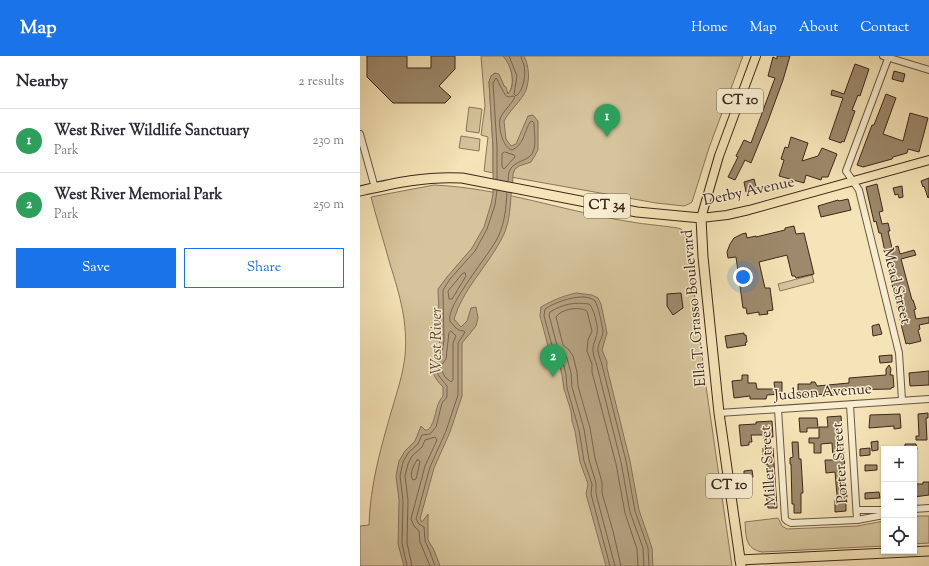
<!DOCTYPE html>
<html lang="en">
<head>
<meta charset="utf-8">
<style>
	:root { --surface:#fff; --page:#f7f7f7; --text:#2b2b33; --muted:#7c7c81; --line:#e1e1e2; --accent:#1a73e8 }
	body { margin:0; font-family:"Sorts Mill Goudy",serif; background:var(--page); color:var(--text) }
	.controls { position:absolute; right:12px; bottom:12px; display:grid; overflow:hidden; border-radius:0px; box-shadow:0 1px 3px #0004 }
	.controls button { width:36px; height:36px; display:grid; place-items:center; padding:0; border:0; border-bottom:1px solid var(--line); background:var(--surface); color:var(--text); font:20px sans-serif }
	.you { position:absolute; left:383px; top:221px; width:14px; height:14px; margin:-10px; border:3px solid #fff; border-radius:50%; background:#1a73e8; box-shadow:0 0 0 6px #1a73e833 }
	.badge { display:grid; place-items:center; width:26px; height:26px; border-radius:50%; background:var(--accent); color:#fff; font-size:13px; font-weight:700 }
	.pin { position:absolute; translate:-50% -33px; filter:drop-shadow(0 1px 2px #0008) }
	.pin::after { content:''; position:absolute; top:21px; width:14px; height:12px; background:inherit; clip-path:polygon(0 0,100% 0,50% 100%) }
	.list { margin:0; padding:0; list-style:none }
	h2 { display:flex; justify-content:space-between; align-items:center; height:52px; margin:0; padding:0 16px; font-size:17px }
	h2 small { font-size:13px; font-weight:400; color:var(--muted) }
	.list li { display:grid; grid-template-columns:26px 1fr auto; gap:12px; align-items:center; box-sizing:border-box; height:64px; padding:0 16px; border-top:1px solid var(--line) }
	.list b { display:block; font-size:15px; white-space:nowrap }
	.list p { margin:0; font-size:13px; white-space:nowrap; color:var(--muted) }
	.list em { font-size:13px; font-style:normal; color:var(--muted) }
	.actions { display:flex; gap:8px; padding:12px 16px }
	.actions a { flex:1; padding:9px 0; border:1px solid var(--accent); border-radius:0px; text-align:center; font-size:14px; color:var(--accent) }
	.actions .main { background:var(--accent); color:#fff }
	.icon { flex:none; width:22px; height:22px; fill:none; stroke:currentColor; stroke-width:2; stroke-linecap:round; stroke-linejoin:round }
	.map { position:relative; flex:none; width:569px; height:510px; overflow:hidden }
	header { display:flex; align-items:center; gap:24px; box-sizing:border-box; height:56px; padding:0 20px; background:var(--accent); color:#fff }
	header strong { font-size:19px }
	nav { display:flex; gap:22px; margin-inline-start:auto; font-size:14px }
	main { display:flex }
	aside { flex:1; background:var(--surface) }
	.map>svg:first-child { display:block }
</style>
</head>
<body>
<header>
<strong>Map</strong>
<nav><a>Home</a><a>Map</a><a>About</a><a>Contact</a></nav>
</header>
<main>
<aside>
<h2>Nearby<small>2 results</small></h2>
<ul class="list">
<li><span class="badge" style="background:#2e9e5b">1</span><div><b>West River Wildlife Sanctuary</b><p>Park</p></div><em>230 m</em></li>
<li><span class="badge" style="background:#2e9e5b">2</span><div><b>West River Memorial Park</b><p>Park</p></div><em>250 m</em></li>
</ul>
<div class="actions"><a class="main">Save</a><a>Share</a></div>
</aside>
<div class="map">
<svg width="569" height="510" viewBox="0 0 569 510">
	<rect width="100%" height="100%" fill="#f5e4b7"/>
	<filter id="stains"><feTurbulence type="fractalNoise" baseFrequency=".005" numOctaves="4"/><feColorMatrix values="0 0 0 0 .2 0 0 0 0 .09 0 0 0 0 .02 0 0 0 .5 -.17"/></filter>
	<radialGradient id="worn" r=".72"><stop offset=".6" stop-color="#630" stop-opacity="0"/><stop offset="1" stop-color="#630" stop-opacity=".3"/></radialGradient>
	<g fill="#d6c49c" stroke="#8a755c">
		<path d="M121,0h22c9,9 13,27 5,38l-6,-12 -7,-9 -4,3 -2,6 4,65v26l-9,-2 4,-34 -7,-2 4,-29z"/>
		<polygon points="152,0 383,0 349,92 332,146 329,148 324,150 296,147 145,120 142,50 157,34"/>
		<polygon points="109,51 122,53 119,77 106,75"/>
		<polygon points="101,80 120,83 119,95 99,92"/>
		<path d="M74,129c68,3 132,27 198,37 8,2 46,5 49,7 4,3 6,9 7,13l17,137 27,187h-372v-40l9,-1c1,-40 12,-78 23,-116 5,-17 11,-35 13,-53 3,-33 -5,-60 -15,-92 -6,-22 -13,-44 -19,-67z"/>
		<polygon points="452,219 454,226 420,235 418,228"/>
		<polygon points="554,460 569,460 569,487 554,488"/>
		<path d="M418,462l4,8 5,3 70,-3 27,-5v25l-122,6c-17,-3 -16,-16 -17,-30z"/>
	</g>
	<g fill="#b6a382" stroke="#867159">
		<path d="M143,0h21c5,10 6,23 2,34 -3,9 -17,21 -22,31l2,18 5,7 5,-2 12,-28 5,-1 5,6v29l-7,12 -12,4 -4,3 -2,5c0,7 -1,14 -2,21 -1,16 -2,31 -10,45 -15,28 -38,49 -47,79l7,8 6,-6 4,-13 5,-1 2,11 -2,8 -14,17v53l-12,36 -16,36 -14,51 2,3 6,-8v26l6,10 6,16h-36l-6,-22 1,-44 -3,-24 3,-15 6,-10 10,-10 6,-15 4,4h3c9,-9 6,-24 15,-34v-9c-9,-9 -11,-14 -11,-26l5,-3 3,-18 -2,-51 9,-12 25,-29 12,-21 7,-23 2,-10v-47l-4,-65 2,-6 4,-3 4,1 5,12 2,1 2,7c9,-10 3,-29 -5,-38z"/>
		<path d="M216,237l16,2 6,3 3,6 6,29 -5,17 5,12v6l23,93 9,49 13,38 1,18h-47l-20,-72 2,-10 -8,-22 -5,-31 -3,-10 -1,-10 -7,-22 -2,-14 -4,-16 -7,-2 -11,-41 1,-9c12,-7 22,-11 35,-14z"/>
	</g>
	<g fill="none" stroke-linecap="round" stroke-linejoin="round">
		<g stroke="#7a644e" stroke-width="1">
			<path d="M149,0l8,20 -3,18 2,2c8,-6 10,-21 8,-31 -1,-3 -3,-6 -3,-9"/>
			<polygon points="145,96 154,99 155,101 144,113 142,111 142,98"/>
			<path d="M137,123v-32l-4,-64 3,-5 1,1c2,5 4,8 6,12 3,5 3,7 10,5l2,1c-4,8 -12,14 -15,22 -2,8 3,29 12,31 12,-5 12,-18 18,-28l2,-1 2,2c0,8 2,18 0,26 -3,14 -21,10 -25,23 -1,3 0,6 -1,9"/>
			<polygon points="105,217 106,220 92,243 89,243 88,235 102,218"/>
			<polygon points="91,275 96,280 93,287 93,324 91,326 85,321 81,313 81,310 86,303 89,277"/>
			<path d="M57,404h2l1,2 -4,17 -3,1c-4,-5 0,-14 4,-20z"/>
			<path d="M47,510l-5,-23 1,-43 -3,-24 3,-14 5,-9 10,-9 4,-9 8,-1 6,-7 6,-24 5,-6v-11c-6,-8 -12,-12 -11,-23l5,-4 3,-18 -1,-51 7,-11 25,-28 12,-22 8,-24 2,-15"/>
			<polyline points="52,510 47,487 48,444 45,420 48,408 52,400 62,391 65,384 75,381 77,384 65,410 51,463 54,470 59,475 60,486 70,510"/>
			<path d="M75,510l-5,-14 -5,-11 -1,-14 -5,-3 -3,-5 14,-52 16,-36 12,-36v-52l7,-11 -1,-1c-5,0 -7,-2 -10,-5 -1,-2 -4,-4 -4,-5 -5,-15 41,-68 48,-84 7,-15 8,-29 9,-45"/>
			<path d="M250,510l-19,-72 1,-10 -8,-23 -5,-31 -12,-42 -1,-14 -4,-15 -2,-3 -6,-3 -10,-37 1,-7c10,-7 39,-18 50,-8 3,4 7,24 8,30 0,7 -6,13 -5,20 1,7 4,11 5,18l23,92 9,50 13,37 1,18"/>
			<path d="M255,510l-19,-72v-11l-7,-23 -5,-31 -12,-42 -1,-14 -4,-15 -3,-5 -6,-4 -9,-34 1,-3c13,-8 24,-10 39,-8 4,2 10,24 8,29 -1,7 -5,12 -4,19 1,7 4,12 5,18l23,92 9,50 13,36 1,18"/>
			<path d="M261,510l-8,-35 -11,-38v-11l-7,-24 -5,-30 -12,-42 -1,-14 -4,-16 -4,-6 -6,-5 -7,-28c5,-8 23,-11 31,-6l5,20 -4,9 -1,11 5,13v8l24,92 9,49 12,36 1,17"/>
		</g>
	</g>
	<g fill="#9d896c" stroke="#3d261b">
		<polygon points="7,0 47,0 47,12 71,12 71,0 95,0 95,13 79,30 91,41 85,47 33,47 7,21"/>
		<polygon points="417,0 430,0 423,24 408,65 391,107 385,104 375,124 368,121 378,101 376,100 384,84 391,87 415,22 408,20 413,1 417,3"/>
		<polygon points="495,8 509,13 500,40 498,39 492,54 495,55 484,86 482,85 481,87 469,83 483,42 471,39 472,34 484,38"/>
		<polygon points="534,15 545,18 543,26 532,23"/>
		<polygon points="526,38 536,42 523,78 543,85 550,57 568,62 559,96 548,93 547,97 533,101 532,103 503,111 497,109 512,69 514,69"/>
		<polygon points="431,81 448,87 442,105 458,100 462,92 477,98 468,121 462,121 461,124 446,119 444,127 419,120 424,104 421,103 425,91 428,92"/>
		<polygon points="569,122 569,141 568,142 564,130 563,131 561,125"/>
		<polygon points="394,123 397,134 386,136 384,126"/>
		<polygon points="517,128 523,155 519,156 522,168 528,167 530,175 528,175 532,192 538,190 540,198 554,194 556,199 541,203 552,244 553,244 556,253 554,254 556,263 569,261 569,267 559,269 560,273 558,274 561,285 549,288 548,287 546,288 542,272 540,263 542,262 540,254 538,254 531,224 521,177 519,177 516,165 514,166 506,131"/>
		<polygon points="542,130 543,141 539,142 538,138 535,139 533,132"/>
		<polygon points="488,143 491,154 461,161 458,150 478,144 479,145"/>
		<polygon points="434,170 436,178 444,177 454,218 436,222 435,220 432,220 427,199 399,206 405,232 410,232 413,254 407,255 408,258 399,259 399,256 387,258 386,252 383,252 376,201 368,202 367,196 370,188 374,182 382,178 386,177 387,182 396,180 396,181 425,174 425,172"/>
		<polygon points="321,237 323,252 313,259 307,250 307,238"/>
		<polygon points="519,268 522,278 513,280 512,270"/>
		<polygon points="384,277 384,279 386,279 387,286 385,287 386,289 367,292 365,280"/>
		<polygon points="532,299 532,306 520,307 519,300"/>
		<polygon points="529,309 531,313 530,319 533,319 534,331 531,332 531,333 484,334 485,336 476,338 444,339 444,340 438,341 438,328 451,328 451,326 455,326 457,330 489,327 489,322 526,319 526,313"/>
		<polygon points="569,315 569,329 550,330 549,317"/>
		<polygon points="382,319 388,319 388,327 396,327 397,333 415,333 414,326 422,326 422,338 407,339 406,343 390,343 390,340 374,342 372,325 382,324"/>
		<polygon points="568,357 568,362 566,362 567,384 556,384 556,380 559,380 558,358"/>
		<polygon points="540,358 541,372 534,373 534,370 509,372 510,359"/>
		<polygon points="481,360 485,413 484,413 485,439 487,439 487,444 486,444 486,455 475,456 475,444 476,444 477,439 475,416 466,417 465,404 473,404 472,387 461,388 461,397 454,397 454,387 449,387 449,382 459,382 459,371 468,371 467,361"/>
		<polygon points="439,362 457,362 458,372 447,372 447,376 440,376"/>
		<polygon points="412,365 413,381 410,381 411,392 413,392 417,452 408,452 405,431 405,429 407,429 407,425 408,425 408,408 406,409 405,399 403,399 403,392 405,392 404,379 391,379 392,386 389,386 389,389 381,390 379,369 396,368 396,366"/>
		<polygon points="518,385 518,394 512,395 511,386"/>
		<polygon points="432,386 438,386 439,403 441,403 443,437 441,437 441,457 434,457 434,448 432,448 431,408 430,408 430,402 433,401"/>
		<polygon points="545,388 556,388 557,393 545,393"/>
		<polygon points="510,392 510,399 500,400 500,393"/>
		<polygon points="505,409 517,409 517,414 505,415"/>
		<polygon points="392,414 393,421 384,422 384,415"/>
		<polygon points="563,426 569,426 569,439 554,441 554,428 563,428"/>
		<polygon points="519,436 520,442 505,443 505,437"/>
	</g>
	<g fill="none" stroke-linecap="round" stroke-linejoin="round">
		<g stroke="#6b5642" stroke-width="8">
			<g id="minor">
				<polyline points="523,0 569,14"/>
				<polyline points="529,0 486,115 499,134 539,297 542,344"/>
				<polyline points="0,78 15,132"/>
				<polyline points="490,349 497,464"/>
				<polyline points="418,353 425,463 427,465 431,467 497,464 524,459"/>
				<polyline points="359,357 569,343"/>
				<polyline points="554,453 569,452"/>
				<polyline points="497,454 524,454"/>
			</g>
		</g>
		<g stroke="#3d261b" stroke-width="10">
			<polyline id="major" points="396,0 359,100 341,162 367,159 389,154 569,104"/>
		</g>
		<g stroke="#3d261b" stroke-width="11">
			<g id="highway">
				<path d="M0,135c35,-8 66,-15 102,-13l175,34 64,6 2,39 16,156 22,153"/>
				<polyline points="380,504 569,495"/>
			</g>
		</g>
		<use href="#minor" stroke="#f8edd0" stroke-width="6"/>
		<use href="#major" stroke="#f5e4b7" stroke-width="8"/>
		<use href="#highway" stroke="#f5e4b7" stroke-width="9"/>
	</g>
	<g text-anchor="middle" dominant-baseline="central" stroke-width="3" stroke-linejoin="round" paint-order="stroke">
		<g fill="#f8edd0" stroke="#756251" stroke-width="1">
			<rect x="357" y="33" width="46" height="24" rx="3"/>
			<rect x="224" y="138" width="46" height="24" rx="3"/>
			<rect x="346" y="418" width="46" height="24" rx="3"/>
		</g>
		<g font-size="14" font-weight="bold" fill="#3d261b">
			<text x="380" y="45">CT 10</text>
			<text x="247" y="150">CT 34</text>
			<text x="369" y="430">CT 10</text>
		</g>
		<g font-size="15" fill="#3d261b" stroke="#f8edd0">
			<text transform="translate(389 136) rotate(-12)">Derby Avenue</text>
			<text transform="translate(536 230) rotate(76)">Mead Street</text>
			<text transform="translate(335 252) rotate(-95)">Ella T. Grasso Boulevard</text>
			<text transform="translate(463 337) rotate(-4)">Judson Avenue</text>
			<text transform="translate(481 407) rotate(-94)">Porter Street</text>
			<text transform="translate(409 410) rotate(-94)">Miller Street</text>
		</g>
		<g font-size="16" font-style="italic" fill="#614c3a" stroke="#f8edd0">
			<text transform="translate(77 285) rotate(-90)">West River</text>
		</g>
	</g>
	<rect width="100%" height="100%" filter="url(#stains)"/>
	<rect width="100%" height="100%" fill="url(#worn)"/>
</svg>
<div class="controls">
<button>+</button>
<button>−</button>
<button><svg class="icon" aria-label="locate" viewBox="0 0 24 24"><circle cx="12" cy="12" r="6"/><path d="M12 2v4M12 18v4M2 12h4M18 12h4"/></svg></button>
</div>
<div class="you"></div>
<div class="pin badge" style="left:247px;top:81px;background:#2e9e5b">1</div>
<div class="pin badge" style="left:193px;top:321px;background:#2e9e5b">2</div>
</div>
</main>
</body>
</html>
